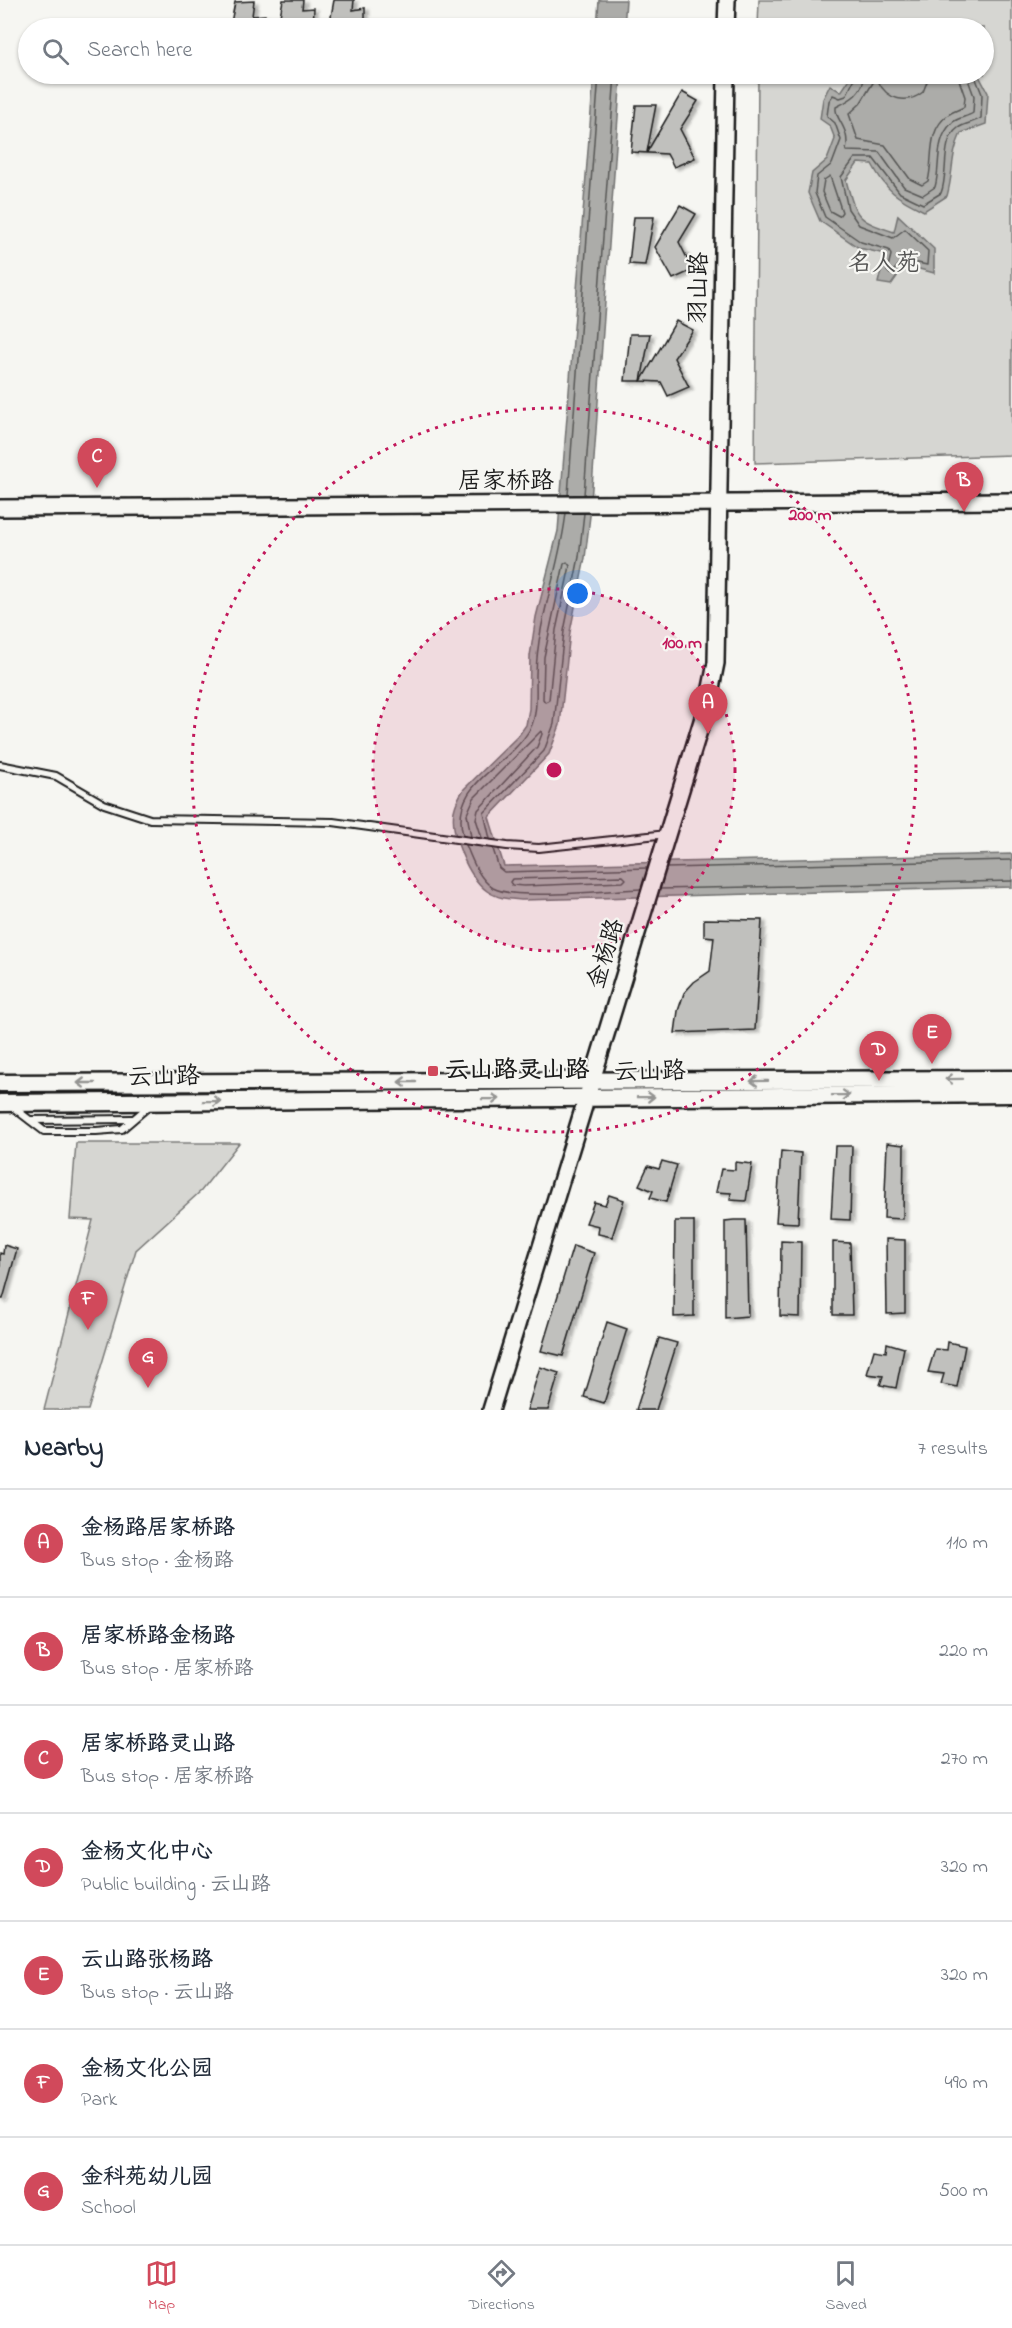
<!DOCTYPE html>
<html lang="en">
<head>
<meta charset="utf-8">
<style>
	:root { --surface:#fff; --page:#f2f2f3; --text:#1f2937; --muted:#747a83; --line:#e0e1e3; --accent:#d1495b }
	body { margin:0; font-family:"Indie Flower","LXGW WenKai TC",sans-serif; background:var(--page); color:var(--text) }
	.you { position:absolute; left:578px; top:594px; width:21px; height:21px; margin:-15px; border:4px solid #fff; border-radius:50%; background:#1a73e8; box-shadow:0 0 0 9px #1a73e833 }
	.badge { display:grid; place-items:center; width:39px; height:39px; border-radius:50%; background:var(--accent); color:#fff; font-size:20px; font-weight:700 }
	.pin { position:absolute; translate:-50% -50px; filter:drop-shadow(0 2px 3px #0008) }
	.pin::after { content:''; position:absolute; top:32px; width:21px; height:18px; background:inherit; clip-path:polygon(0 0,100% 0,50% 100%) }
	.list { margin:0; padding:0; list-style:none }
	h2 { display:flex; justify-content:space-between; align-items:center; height:78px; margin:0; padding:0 24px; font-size:26px }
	h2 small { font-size:20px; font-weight:400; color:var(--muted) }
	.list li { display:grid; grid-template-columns:39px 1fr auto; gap:18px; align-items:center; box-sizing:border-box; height:108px; padding:0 24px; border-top:2px solid var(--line) }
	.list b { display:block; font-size:22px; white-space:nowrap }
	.list p { margin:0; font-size:20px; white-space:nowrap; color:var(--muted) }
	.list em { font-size:20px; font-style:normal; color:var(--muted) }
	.icon { flex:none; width:33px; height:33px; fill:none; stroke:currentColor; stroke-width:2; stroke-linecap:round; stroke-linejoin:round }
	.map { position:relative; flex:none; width:1012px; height:1410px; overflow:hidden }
	.search { position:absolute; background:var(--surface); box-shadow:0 2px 4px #0004; left:18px; right:18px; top:18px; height:66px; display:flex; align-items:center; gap:15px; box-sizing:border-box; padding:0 21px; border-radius:33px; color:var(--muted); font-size:22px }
	.sheet { height:834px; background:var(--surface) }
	nav { display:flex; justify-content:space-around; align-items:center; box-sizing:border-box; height:84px; border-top:2px solid var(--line); background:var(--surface); font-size:16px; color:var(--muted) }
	nav a { display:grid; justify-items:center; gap:3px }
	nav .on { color:var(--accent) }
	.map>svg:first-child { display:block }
</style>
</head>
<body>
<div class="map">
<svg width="1012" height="1410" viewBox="0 0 1012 1410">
	<defs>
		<filter id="shadow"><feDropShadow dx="4" dy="2.5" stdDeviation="1.5" flood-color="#0004"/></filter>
	</defs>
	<rect width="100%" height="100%" fill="#f6f6f2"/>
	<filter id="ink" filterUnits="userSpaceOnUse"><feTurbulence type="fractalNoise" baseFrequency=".0167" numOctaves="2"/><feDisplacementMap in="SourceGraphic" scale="12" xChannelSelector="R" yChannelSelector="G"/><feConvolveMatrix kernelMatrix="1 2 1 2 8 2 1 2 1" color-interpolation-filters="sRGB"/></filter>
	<g filter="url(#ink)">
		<g fill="#d6d6d2" stroke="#797977" stroke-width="1.5">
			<polygon points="759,0 1012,0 1012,455 755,463 758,74 984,74 984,28 758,28"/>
			<polygon points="76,1143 239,1143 201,1191 136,1250 88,1410 44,1410 93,1220 70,1219"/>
		</g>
		<g fill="#acaca9" stroke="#727271" stroke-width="1.5">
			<polygon points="599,0 626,0 624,28 597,28"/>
			<path d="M594,74h27l-31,442 -5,42 -15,74 -10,93 -11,29 -60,63 15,49 508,-12v33l-489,13c-12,-1 -25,-1 -36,-9 -19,-14 -37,-57 -33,-80 2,-9 5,-15 10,-22l55,-54 7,-10 3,-16 1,-53 6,-39 22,-86z"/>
			<path d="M853,74h39l12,3 11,-3h63l10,19 -2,31 -25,9c-11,24 -7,38 -14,63l-23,15c-27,-13 -38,-20 -52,-47l-14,-1 -12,17c10,38 11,40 48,52l4,-17 36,34v24l-29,-8 -14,20 -13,-2 7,-29 -26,-6 -39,-27 -12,-28 4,-20 15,-13 8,-21 -5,-13 -10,-7 3,-20 7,-14 11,7z"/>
		</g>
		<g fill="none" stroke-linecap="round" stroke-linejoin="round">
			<g stroke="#565654" stroke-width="1.5">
				<path d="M857,74l-11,22 -6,2 -7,-3 -4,6 -2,15 8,7 6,17 -9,24 -15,12 -2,17 10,24 36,25 28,8 2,5 -4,16 3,3 14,-14 23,5 1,-14 -23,-22 -12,9 -34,-13 -11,-16 -7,-32 14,-19h18l27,35 23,11 18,-11c8,-19 -1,-52 17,-65 7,-5 16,-5 23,-10l1,-24 -8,-20"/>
				<path d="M865,74c-2,20 -15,26 -29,33 -2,13 15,20 10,44l33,1 25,35 19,8 12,-8c6,-21 -1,-47 17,-64 5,-5 15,-6 21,-10l1,-17 -8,-22"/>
				<path d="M930,74l-7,18c-16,13 -36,8 -45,-11h-4l-14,23 -11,10 9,26 27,5 25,34 12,6 6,-4c6,-22 -2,-50 20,-66 5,-4 11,-5 16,-8l1,-10 -8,-23"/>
				<polygon points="830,176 842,212 839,216 830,211 822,192 824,180"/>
				<polyline points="568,495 599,74"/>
				<polyline points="584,495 615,74"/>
				<polygon points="567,562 570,566 556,630 549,700 545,702 543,699 544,657 564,564"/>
				<path d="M463,835c-14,-53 45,-67 67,-106 8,-15 6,-37 6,-54 1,-56 24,-107 30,-162"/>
				<polyline points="471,837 467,814 474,798 541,731 542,734 537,747 478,810 476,819 482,838"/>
				<polyline points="490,839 484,813 544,751 554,724 564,631 579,557 584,513"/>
				<path d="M466,845c6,15 13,34 27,43 23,13 117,2 148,1"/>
				<polyline points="493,849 499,868 504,872 648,868"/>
				<polyline points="666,868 1012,860"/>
				<polygon points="623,876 626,879 623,882 524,886 512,885 510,882 512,879"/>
				<polyline points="660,889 1012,881"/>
			</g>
		</g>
		<g fill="#c0c0bd" stroke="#1c1c1c" stroke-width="1.5" filter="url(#shadow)">
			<polygon points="283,0 303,0 302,9 314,8 313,28 292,28 292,22 279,21"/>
			<polygon points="334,0 354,0 353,10 365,8 365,28 343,28 343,22 330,22"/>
			<polygon points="254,1 252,16 265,15 264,28 230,28 235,2"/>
			<polygon points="682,92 698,101 680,129 695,158 674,167 667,154 631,152 636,105 656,105 647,152"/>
			<polygon points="680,205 696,214 679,242 693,270 673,279 655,247"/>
			<polygon points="634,217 654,217 645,265 629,264"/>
			<polygon points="676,321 693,330 674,358 689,387 668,396 661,382 641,381"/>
			<polygon points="630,334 650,334 641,381 625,381"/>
			<polygon points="704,919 762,920 755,1030 675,1033 678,1011 684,993 694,982 710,971 714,937 704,936"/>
			<polygon points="887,1143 904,1145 903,1219 884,1218"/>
			<polygon points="835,1146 852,1146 850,1220 831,1219"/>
			<polygon points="781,1151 801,1153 798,1223 776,1222"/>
			<polygon points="662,1161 677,1165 666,1202 650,1198 653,1191 639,1185 648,1166 659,1169"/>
			<polygon points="735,1162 752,1164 746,1201 730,1200 731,1193 716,1192 721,1169 735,1170"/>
			<polygon points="609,1195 624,1200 612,1237 598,1234 599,1226 586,1223 594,1202 605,1205"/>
			<polygon points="734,1220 746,1220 748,1316 725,1318 725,1221"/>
			<polygon points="675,1221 694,1221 694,1316 674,1317"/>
			<polygon points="886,1239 905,1240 905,1313 887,1314"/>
			<polygon points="781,1241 801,1242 800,1317 780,1316"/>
			<polygon points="833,1242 850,1243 852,1315 833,1315"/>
			<polygon points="4,1245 17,1249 3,1299 0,1299 0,1253 3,1254"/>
			<polygon points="573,1246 594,1253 563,1356 541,1351"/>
			<polygon points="607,1322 627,1329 604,1403 584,1397"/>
			<polygon points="659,1338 677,1343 656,1410 636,1410"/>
			<polygon points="948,1342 965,1346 957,1387 941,1384 944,1374 928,1372 935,1349 947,1350"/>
			<polygon points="887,1343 904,1348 896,1388 880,1385 883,1376 867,1374 874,1350 886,1352"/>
			<polygon points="540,1367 559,1373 548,1410 527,1410"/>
		</g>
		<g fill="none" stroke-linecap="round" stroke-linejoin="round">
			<g stroke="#1c1c1c" stroke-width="10">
				<g id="service">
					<polyline points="0,765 56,776 104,804 150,819 333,822 507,846 539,848 667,834"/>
					<polyline points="14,1108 44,1131 96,1131 122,1129 149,1106"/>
					<polyline points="30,1120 133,1119"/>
				</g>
			</g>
			<g stroke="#1c1c1c" stroke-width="20">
				<g id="tertiary">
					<polyline points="726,28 727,0"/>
					<polyline points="0,508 1012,501"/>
					<polyline points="491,1410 709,698 716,663 726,74"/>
				</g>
			</g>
			<g stroke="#1c1c1c" stroke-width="21">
				<g id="secondary">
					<polyline points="0,1083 1012,1079"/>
					<polyline points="0,1103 1012,1094"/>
				</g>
			</g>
			<use href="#service" stroke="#f6f6f2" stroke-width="6"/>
			<use href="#tertiary" stroke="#f6f6f2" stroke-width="15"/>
			<use href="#secondary" stroke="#f6f6f2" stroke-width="16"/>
		</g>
		<defs><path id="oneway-shaft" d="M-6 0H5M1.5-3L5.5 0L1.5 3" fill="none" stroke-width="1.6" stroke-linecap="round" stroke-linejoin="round" transform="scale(1.5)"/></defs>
		<g stroke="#949492">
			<use href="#oneway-shaft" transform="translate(954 1079) rotate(179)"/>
			<use href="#oneway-shaft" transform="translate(759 1081) rotate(179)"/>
			<use href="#oneway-shaft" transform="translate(407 1082) rotate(180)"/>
			<use href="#oneway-shaft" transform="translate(86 1083) rotate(180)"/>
			<use href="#oneway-shaft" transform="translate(841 1095) rotate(-1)"/>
			<use href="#oneway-shaft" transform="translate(646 1097) rotate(-1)"/>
			<use href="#oneway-shaft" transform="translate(491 1099) rotate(-1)"/>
			<use href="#oneway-shaft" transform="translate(212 1101) rotate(-1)"/>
		</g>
	</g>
	<circle cx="554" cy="770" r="181" fill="#c2185b" fill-opacity=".12"/>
	<g fill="none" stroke="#c2185b" stroke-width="3" stroke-dasharray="3 6">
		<circle cx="554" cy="770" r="181"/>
		<circle cx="554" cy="770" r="362"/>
	</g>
	<rect fill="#d1495b" stroke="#f6f6f2" stroke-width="2" x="427" y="1065" width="12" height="12" rx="3"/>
	<g text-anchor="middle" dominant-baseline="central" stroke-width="4.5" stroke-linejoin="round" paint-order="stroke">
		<g font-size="24" fill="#545453" stroke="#f6f6f2">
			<text x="884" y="264">名人苑</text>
		</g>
		<g font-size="24" fill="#1c1c1c" stroke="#f6f6f2">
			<text transform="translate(700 288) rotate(-89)">羽山路</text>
			<text x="506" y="482">居家桥路</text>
			<text transform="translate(607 954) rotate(-73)">金杨路</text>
			<text transform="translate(650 1073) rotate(-1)">云山路</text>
			<text transform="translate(164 1078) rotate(-1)">云山路</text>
		</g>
		<g font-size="24" font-weight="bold" fill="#1c1c1c" stroke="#f6f6f2" text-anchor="start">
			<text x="445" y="1071">云山路灵山路</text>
		</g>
	</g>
	<circle cx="554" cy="770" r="9" fill="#c2185b" stroke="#f6f6f2" stroke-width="3"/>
	<g font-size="18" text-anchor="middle" font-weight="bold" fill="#c2185b" stroke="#f6f6f2" stroke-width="4.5" stroke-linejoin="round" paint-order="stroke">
		<text x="810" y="520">200 m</text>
		<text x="682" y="648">100 m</text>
	</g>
</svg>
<div class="you"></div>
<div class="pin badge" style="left:708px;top:734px">A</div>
<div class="pin badge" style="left:964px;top:512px">B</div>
<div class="pin badge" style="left:97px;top:488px">C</div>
<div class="pin badge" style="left:879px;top:1081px">D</div>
<div class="pin badge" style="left:932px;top:1064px">E</div>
<div class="pin badge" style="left:88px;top:1330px">F</div>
<div class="pin badge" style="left:148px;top:1388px">G</div>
<div class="search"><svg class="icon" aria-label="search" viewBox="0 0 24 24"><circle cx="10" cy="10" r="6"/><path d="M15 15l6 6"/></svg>Search here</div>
</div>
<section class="sheet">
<h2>Nearby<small>7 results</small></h2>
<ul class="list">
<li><span class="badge">A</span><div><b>金杨路居家桥路</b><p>Bus stop · 金杨路</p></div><em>110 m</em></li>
<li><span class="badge">B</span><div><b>居家桥路金杨路</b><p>Bus stop · 居家桥路</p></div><em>220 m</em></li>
<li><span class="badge">C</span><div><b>居家桥路灵山路</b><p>Bus stop · 居家桥路</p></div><em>270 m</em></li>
<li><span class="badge">D</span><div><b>金杨文化中心</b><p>Public building · 云山路</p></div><em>320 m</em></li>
<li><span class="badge">E</span><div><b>云山路张杨路</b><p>Bus stop · 云山路</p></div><em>320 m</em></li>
<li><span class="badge">F</span><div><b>金杨文化公园</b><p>Park</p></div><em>490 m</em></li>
<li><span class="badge">G</span><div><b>金科苑幼儿园</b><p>School</p></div><em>500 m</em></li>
</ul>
</section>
<nav>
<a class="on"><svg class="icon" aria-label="map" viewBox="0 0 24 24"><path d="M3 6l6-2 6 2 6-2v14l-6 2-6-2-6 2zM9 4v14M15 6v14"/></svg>Map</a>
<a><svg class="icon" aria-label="directions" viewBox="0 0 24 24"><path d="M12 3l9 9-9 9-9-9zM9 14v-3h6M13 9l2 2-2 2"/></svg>Directions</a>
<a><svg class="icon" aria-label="saved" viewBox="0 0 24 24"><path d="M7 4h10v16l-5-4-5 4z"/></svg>Saved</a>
</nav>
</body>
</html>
